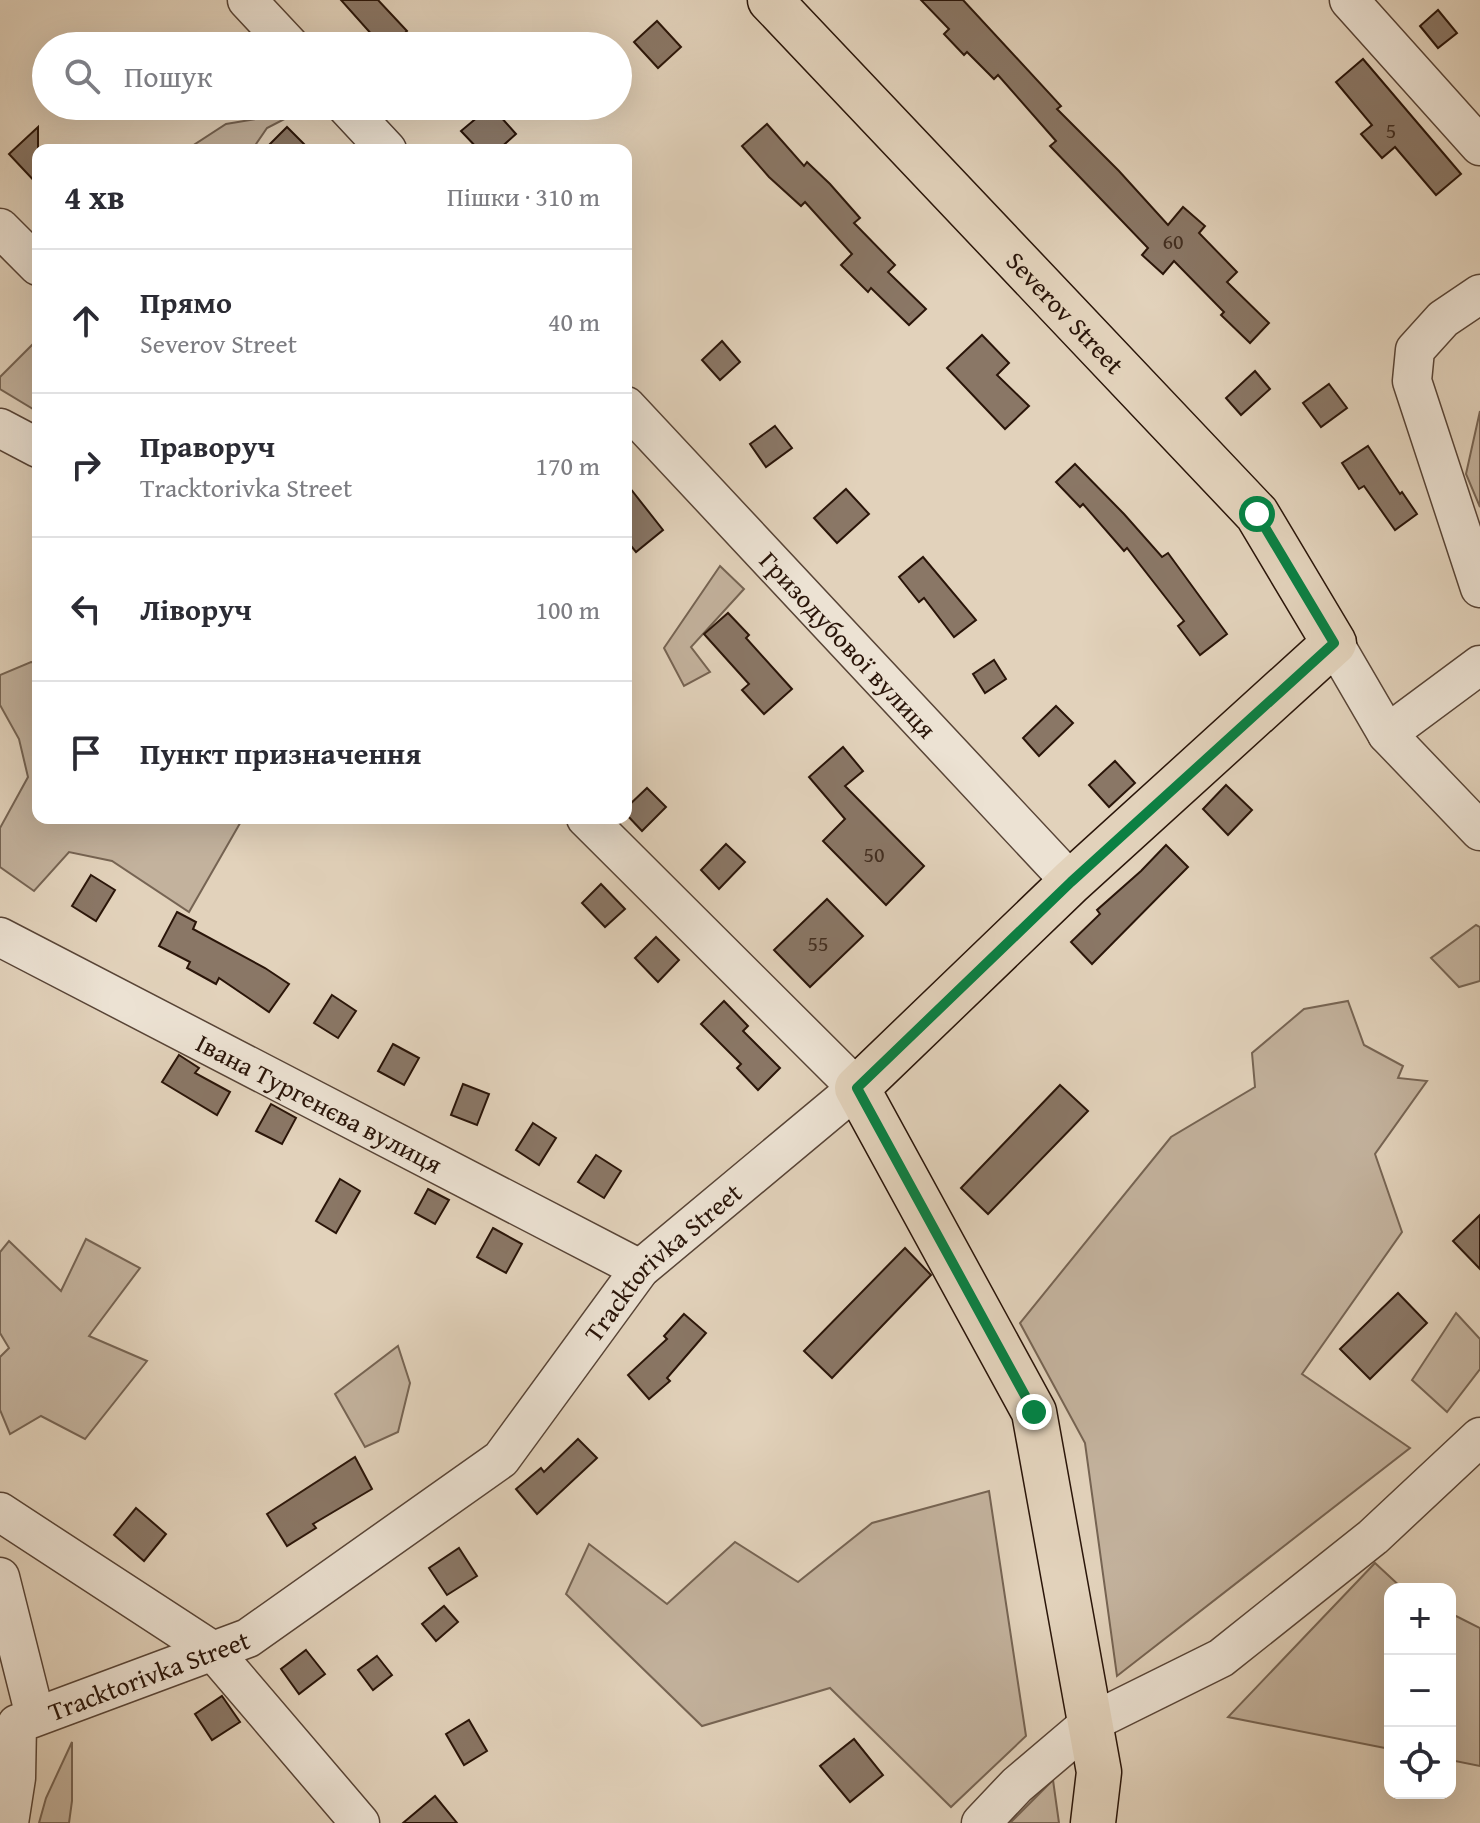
<!DOCTYPE html>
<html lang="uk">
<head>
<meta charset="utf-8">
<style>
	:root { --surface:#fff; --page:#f2f2f3; --text:#2b2b33; --muted:#7c7c81; --line:#e1e1e2 }
	body { margin:0; font-family:"Gentium Book Plus",serif; background:var(--page); color:var(--text) }
	.controls { position:absolute; right:24px; bottom:24px; display:grid; overflow:hidden; border-radius:16px; box-shadow:0 8px 32px #0002 }
	.controls button { width:72px; height:72px; display:grid; place-items:center; padding:0; border:0; border-bottom:2px solid var(--line); background:var(--surface); color:var(--text); font:40px sans-serif }
	.stop { position:absolute; width:24px; height:24px; margin:-18px; border:6px solid #0b8043; border-radius:50%; background:#fff }
	.stop.end { background:#0b8043; border-color:#fff; box-shadow:0 2px 8px #0008 }
	.list { margin:0; padding:0; list-style:none }
	h2 { display:flex; justify-content:space-between; align-items:center; height:104px; margin:0; padding:0 32px; font-size:34px }
	h2 small { font-size:26px; font-weight:400; color:var(--muted) }
	.list li { display:grid; grid-template-columns:52px 1fr auto; gap:24px; align-items:center; box-sizing:border-box; height:144px; padding:0 32px; border-top:2px solid var(--line) }
	.list b { display:block; font-size:30px; white-space:nowrap }
	.list p { margin:0; font-size:26px; white-space:nowrap; color:var(--muted) }
	.list em { font-size:26px; font-style:normal; color:var(--muted) }
	.icon { flex:none; width:44px; height:44px; fill:none; stroke:currentColor; stroke-width:2; stroke-linecap:round; stroke-linejoin:round }
	.map { position:relative; flex:none; width:1480px; height:1823px; overflow:hidden }
	.search { position:absolute; background:var(--surface); box-shadow:0 8px 32px #0002; left:32px; top:32px; width:600px; height:88px; display:flex; align-items:center; gap:20px; box-sizing:border-box; padding:0 28px; border-radius:44px; color:var(--muted); font-size:30px }
	.panel { position:absolute; background:var(--surface); box-shadow:0 8px 32px #0002; left:32px; top:144px; width:600px; height:680px; border-radius:16px }
	.map>svg:first-child { display:block }
</style>
</head>
<body>
<div class="map">
<svg width="1480" height="1823" viewBox="0 0 1480 1823">
	<rect width="100%" height="100%" fill="#e2d2bb"/>
	<filter id="stains"><feTurbulence type="fractalNoise" baseFrequency=".0025" numOctaves="4"/><feColorMatrix values="0 0 0 0 .2 0 0 0 0 .09 0 0 0 0 .02 0 0 0 .5 -.17"/></filter>
	<radialGradient id="worn" r=".72"><stop offset=".6" stop-color="#630" stop-opacity="0"/><stop offset="1" stop-color="#630" stop-opacity=".3"/></radialGradient>
	<g fill="#c3b29d" stroke="#766453" stroke-width="2">
		<polygon points="298,112 267,128 252,150 186,150 226,124"/>
		<polygon points="38,339 38,412 0,389 0,377"/>
		<polygon points="1480,411 1480,507 1466,474"/>
		<polygon points="720,566 744,589 691,647 710,672 684,686 664,648"/>
		<polygon points="31,662 38,664 38,818 243,818 189,912 112,861 69,852 34,891 0,867 0,828 28,777 19,739 0,705 0,675"/>
		<polygon points="1476,925 1480,927 1480,981 1459,987 1431,958"/>
		<polygon points="1348,1001 1364,1045 1403,1066 1398,1078 1427,1081 1375,1154 1402,1232 1302,1374 1410,1448 1117,1676 1085,1443 1020,1323 1171,1137 1255,1087 1252,1053 1304,1009"/>
		<polygon points="86,1239 140,1268 89,1336 147,1361 85,1439 41,1416 10,1434 0,1410 0,1357 9,1348 0,1333 0,1252 9,1241 61,1291"/>
		<polygon points="1456,1313 1480,1339 1480,1369 1447,1412 1412,1380"/>
		<polygon points="398,1346 410,1383 398,1432 365,1447 335,1394"/>
		<polygon points="989,1491 1026,1736 951,1807 830,1688 702,1726 566,1594 589,1544 667,1604 735,1542 798,1582 872,1523"/>
		<polygon points="1375,1563 1403,1589 1390,1589 1390,1749 1228,1717"/>
		<polygon points="1450,1613 1480,1628 1480,1766 1450,1760"/>
		<polygon points="72,1742 72,1801 69,1823 39,1823 46,1798"/>
		<polygon points="1053,1780 1059,1823 1010,1823"/>
	</g>
	<g fill="#8a7766" stroke="#2a1509" stroke-width="2">
		<polygon points="341,0 378,0 407,31 391,46 382,46"/>
		<polygon points="921,0 963,0 1061,106 1057,109 1119,171 1168,225 1183,207 1205,226 1199,233 1237,272 1227,282 1269,323 1250,343 1221,315 1224,312 1174,261 1163,274 1142,255 1148,248 1050,146 1056,141 998,75 994,79 967,52 964,55 944,34 949,29"/>
		<polygon points="1438,10 1457,33 1438,48 1420,26"/>
		<polygon points="657,21 681,47 658,68 634,42"/>
		<polygon points="1363,59 1461,174 1436,195 1395,147 1382,158 1361,134 1372,125 1336,82"/>
		<polygon points="491,106 516,134 498,150 479,150 461,131"/>
		<polygon points="767,124 804,166 807,162 830,184 860,218 854,223 895,265 888,272 926,309 909,325 871,288 868,292 841,265 852,254 805,202 801,206 769,177 742,146"/>
		<polygon points="38,127 38,185 9,154"/>
		<polygon points="287,127 310,150 264,150"/>
		<polygon points="982,335 1009,363 997,375 1029,406 1005,429 947,368"/>
		<polygon points="722,341 740,362 720,380 702,360"/>
		<polygon points="1255,371 1270,389 1241,415 1226,398"/>
		<polygon points="1329,384 1347,408 1321,427 1303,403"/>
		<polygon points="775,426 792,448 766,467 750,444"/>
		<polygon points="1368,446 1400,494 1402,492 1417,514 1395,530 1364,486 1359,489 1342,463"/>
		<polygon points="1075,464 1124,514 1162,557 1168,553 1227,634 1200,655 1178,626 1184,621 1127,548 1124,551 1083,504 1080,507 1056,482"/>
		<polygon points="626,483 663,530 636,552 626,540"/>
		<polygon points="846,489 869,514 837,543 814,518"/>
		<polygon points="923,557 976,620 954,637 924,598 919,602 899,577"/>
		<polygon points="728,613 749,635 746,638 792,689 764,714 742,690 749,684 704,634"/>
		<polygon points="994,660 1006,679 985,693 973,674"/>
		<polygon points="1056,706 1073,723 1039,756 1023,738"/>
		<polygon points="843,747 863,771 845,786 924,866 886,905 823,841 845,819 809,777"/>
		<polygon points="1115,761 1135,783 1109,807 1089,785"/>
		<polygon points="1226,785 1252,810 1228,835 1203,809"/>
		<polygon points="647,788 666,807 642,831 626,814 626,808"/>
		<polygon points="726,844 745,862 719,889 701,870"/>
		<polygon points="1166,845 1188,867 1092,964 1071,942 1100,914 1097,910 1141,871"/>
		<polygon points="91,875 115,890 96,921 72,906"/>
		<polygon points="601,884 625,909 605,927 582,903"/>
		<polygon points="827,899 863,936 810,987 774,950"/>
		<polygon points="177,912 196,922 193,929 265,968 289,984 269,1012 219,978 216,984 187,968 190,962 159,946"/>
		<polygon points="656,937 679,960 658,982 635,958"/>
		<polygon points="332,995 356,1011 338,1038 314,1023"/>
		<polygon points="724,1001 748,1026 743,1031 780,1068 758,1090 737,1068 741,1064 701,1024"/>
		<polygon points="393,1044 419,1058 404,1085 378,1071"/>
		<polygon points="179,1055 199,1068 195,1073 230,1092 217,1115 162,1082"/>
		<polygon points="463,1084 489,1094 477,1125 451,1115"/>
		<polygon points="1060,1085 1088,1111 988,1214 961,1188"/>
		<polygon points="271,1104 296,1118 282,1144 256,1131"/>
		<polygon points="533,1123 556,1138 539,1165 516,1150"/>
		<polygon points="596,1155 621,1171 604,1198 578,1182"/>
		<polygon points="340,1179 360,1191 336,1233 316,1221"/>
		<polygon points="428,1189 449,1200 435,1224 415,1213"/>
		<polygon points="1480,1215 1480,1269 1453,1241"/>
		<polygon points="493,1228 522,1244 506,1273 477,1257"/>
		<polygon points="905,1248 931,1275 832,1378 804,1351"/>
		<polygon points="1398,1293 1427,1323 1370,1379 1340,1349"/>
		<polygon points="684,1314 706,1333 667,1378 670,1381 649,1399 628,1375 667,1339 664,1336"/>
		<polygon points="578,1439 597,1458 537,1514 516,1489 541,1468 544,1472"/>
		<polygon points="355,1457 372,1489 313,1524 316,1528 287,1546 267,1514"/>
		<polygon points="136,1508 166,1534 144,1561 114,1535"/>
		<polygon points="459,1548 477,1576 447,1595 429,1568"/>
		<polygon points="444,1606 458,1622 436,1641 422,1624"/>
		<polygon points="306,1650 325,1674 299,1694 281,1669"/>
		<polygon points="377,1656 392,1675 373,1690 358,1670"/>
		<polygon points="222,1696 240,1722 212,1740 195,1714"/>
		<polygon points="469,1720 487,1751 464,1765 446,1734"/>
		<polygon points="854,1739 883,1775 850,1802 820,1766"/>
		<polygon points="435,1796 457,1823 403,1823"/>
	</g>
	<g fill="none" stroke-linecap="round" stroke-linejoin="round">
		<g stroke="#584436" stroke-width="41">
			<g id="minor">
				<polyline points="247,0 290,46"/>
				<polyline points="1349,0 1480,146"/>
				<polyline points="346,106 387,150"/>
				<polyline points="0,228 38,266"/>
				<polyline points="1480,294 1443,319 1415,350 1412,381 1480,588"/>
				<path id="s1" d="M626,406l445,476"/>
				<polyline points="0,428 38,448"/>
				<polyline points="1334,643 1387,734 1480,831"/>
				<polyline points="1387,734 1480,665"/>
				<path id="s2" d="M0,937l640,332"/>
				<polyline points="0,1512 213,1651 360,1823"/>
				<polyline points="0,1577 35,1716"/>
				<path id="s3" d="M9,1823l7,-45 1,-54 231,-86 253,-179 139,-190 217,-181 -271,-270"/>
				<polyline points="981,1823 1017,1785 1090,1723 1221,1658 1373,1537 1480,1437"/>
			</g>
		</g>
		<g stroke="#2a1509" stroke-width="47">
			<g id="major">
				<path id="s4" d="M770,0l487,514 77,129 -263,239 -214,206 177,324 65,360 -6,51"/>
			</g>
		</g>
		<use href="#minor" stroke="#ece2d3" stroke-width="38"/>
		<use href="#major" stroke="#e2d2bb" stroke-width="44"/>
	</g>
	<g fill="none" stroke-linecap="round" stroke-linejoin="round">
		<polyline stroke="#0b8043" stroke-width="10" points="1034,1412 857,1088 1071,882 1334,643 1257,514"/>
	</g>
	<g text-anchor="middle" dominant-baseline="central" stroke-width="8" stroke-linejoin="round" paint-order="stroke">
		<g font-size="22" fill="#422e20">
			<text x="1391" y="130">5</text>
			<text x="1173" y="241">60</text>
			<text x="874" y="854">50</text>
			<text x="818" y="943">55</text>
		</g>
		<g font-size="26" fill="#2a1509" stroke="#ece2d3">
			<text stroke="none"><textPath href="#s4" startOffset="430">Severov Street</textPath></text>
			<text stroke="none"><textPath href="#s1" startOffset="326">Гризодубової вулиця</textPath></text>
			<text stroke="none"><textPath href="#s2" startOffset="360">Івана Тургенєва вулиця</textPath></text>
			<text stroke="none"><textPath href="#s3" startOffset="912">Tracktorivka Street</textPath></text>
			<text stroke="none"><textPath href="#s3" startOffset="240">Tracktorivka Street</textPath></text>
		</g>
	</g>
	<rect width="100%" height="100%" filter="url(#stains)"/>
	<rect width="100%" height="100%" fill="url(#worn)"/>
</svg>
<div class="controls">
<button>+</button>
<button>−</button>
<button><svg class="icon" aria-label="locate" viewBox="0 0 24 24"><circle cx="12" cy="12" r="6"/><path d="M12 2v4M12 18v4M2 12h4M18 12h4"/></svg></button>
</div>
<div class="stop" style="left:1257px;top:514px"></div>
<div class="stop end" style="left:1034px;top:1412px"></div>
<div class="search"><svg class="icon" aria-label="search" viewBox="0 0 24 24"><circle cx="10" cy="10" r="6"/><path d="M15 15l6 6"/></svg>Пошук</div>
<section class="panel">
<h2>4 хв<small>Пішки · 310 m</small></h2>
<ul class="list">
<li><svg class="icon" aria-label="ahead" viewBox="0 0 24 24"><path d="M12 20V5M6 11l6-6 6 6"/></svg><div><b>Прямо</b><p>Severov Street</p></div><em>40 m</em></li>
<li><svg class="icon" aria-label="right" viewBox="0 0 24 24"><path d="M7 20v-9h11M14 6l5 5-5 5"/></svg><div><b>Праворуч</b><p>Tracktorivka Street</p></div><em>170 m</em></li>
<li><svg class="icon" aria-label="left" viewBox="0 0 24 24"><path d="M17 20v-9H6M10 6l-5 5 5 5"/></svg><div><b>Ліворуч</b></div><em>100 m</em></li>
<li><svg class="icon" aria-label="arrive" viewBox="0 0 24 24"><path d="M6 21V4h12l-3 4 3 4H6"/></svg><div><b>Пункт призначення</b></div></li>
</ul>
</section>
</div>
</body>
</html>
